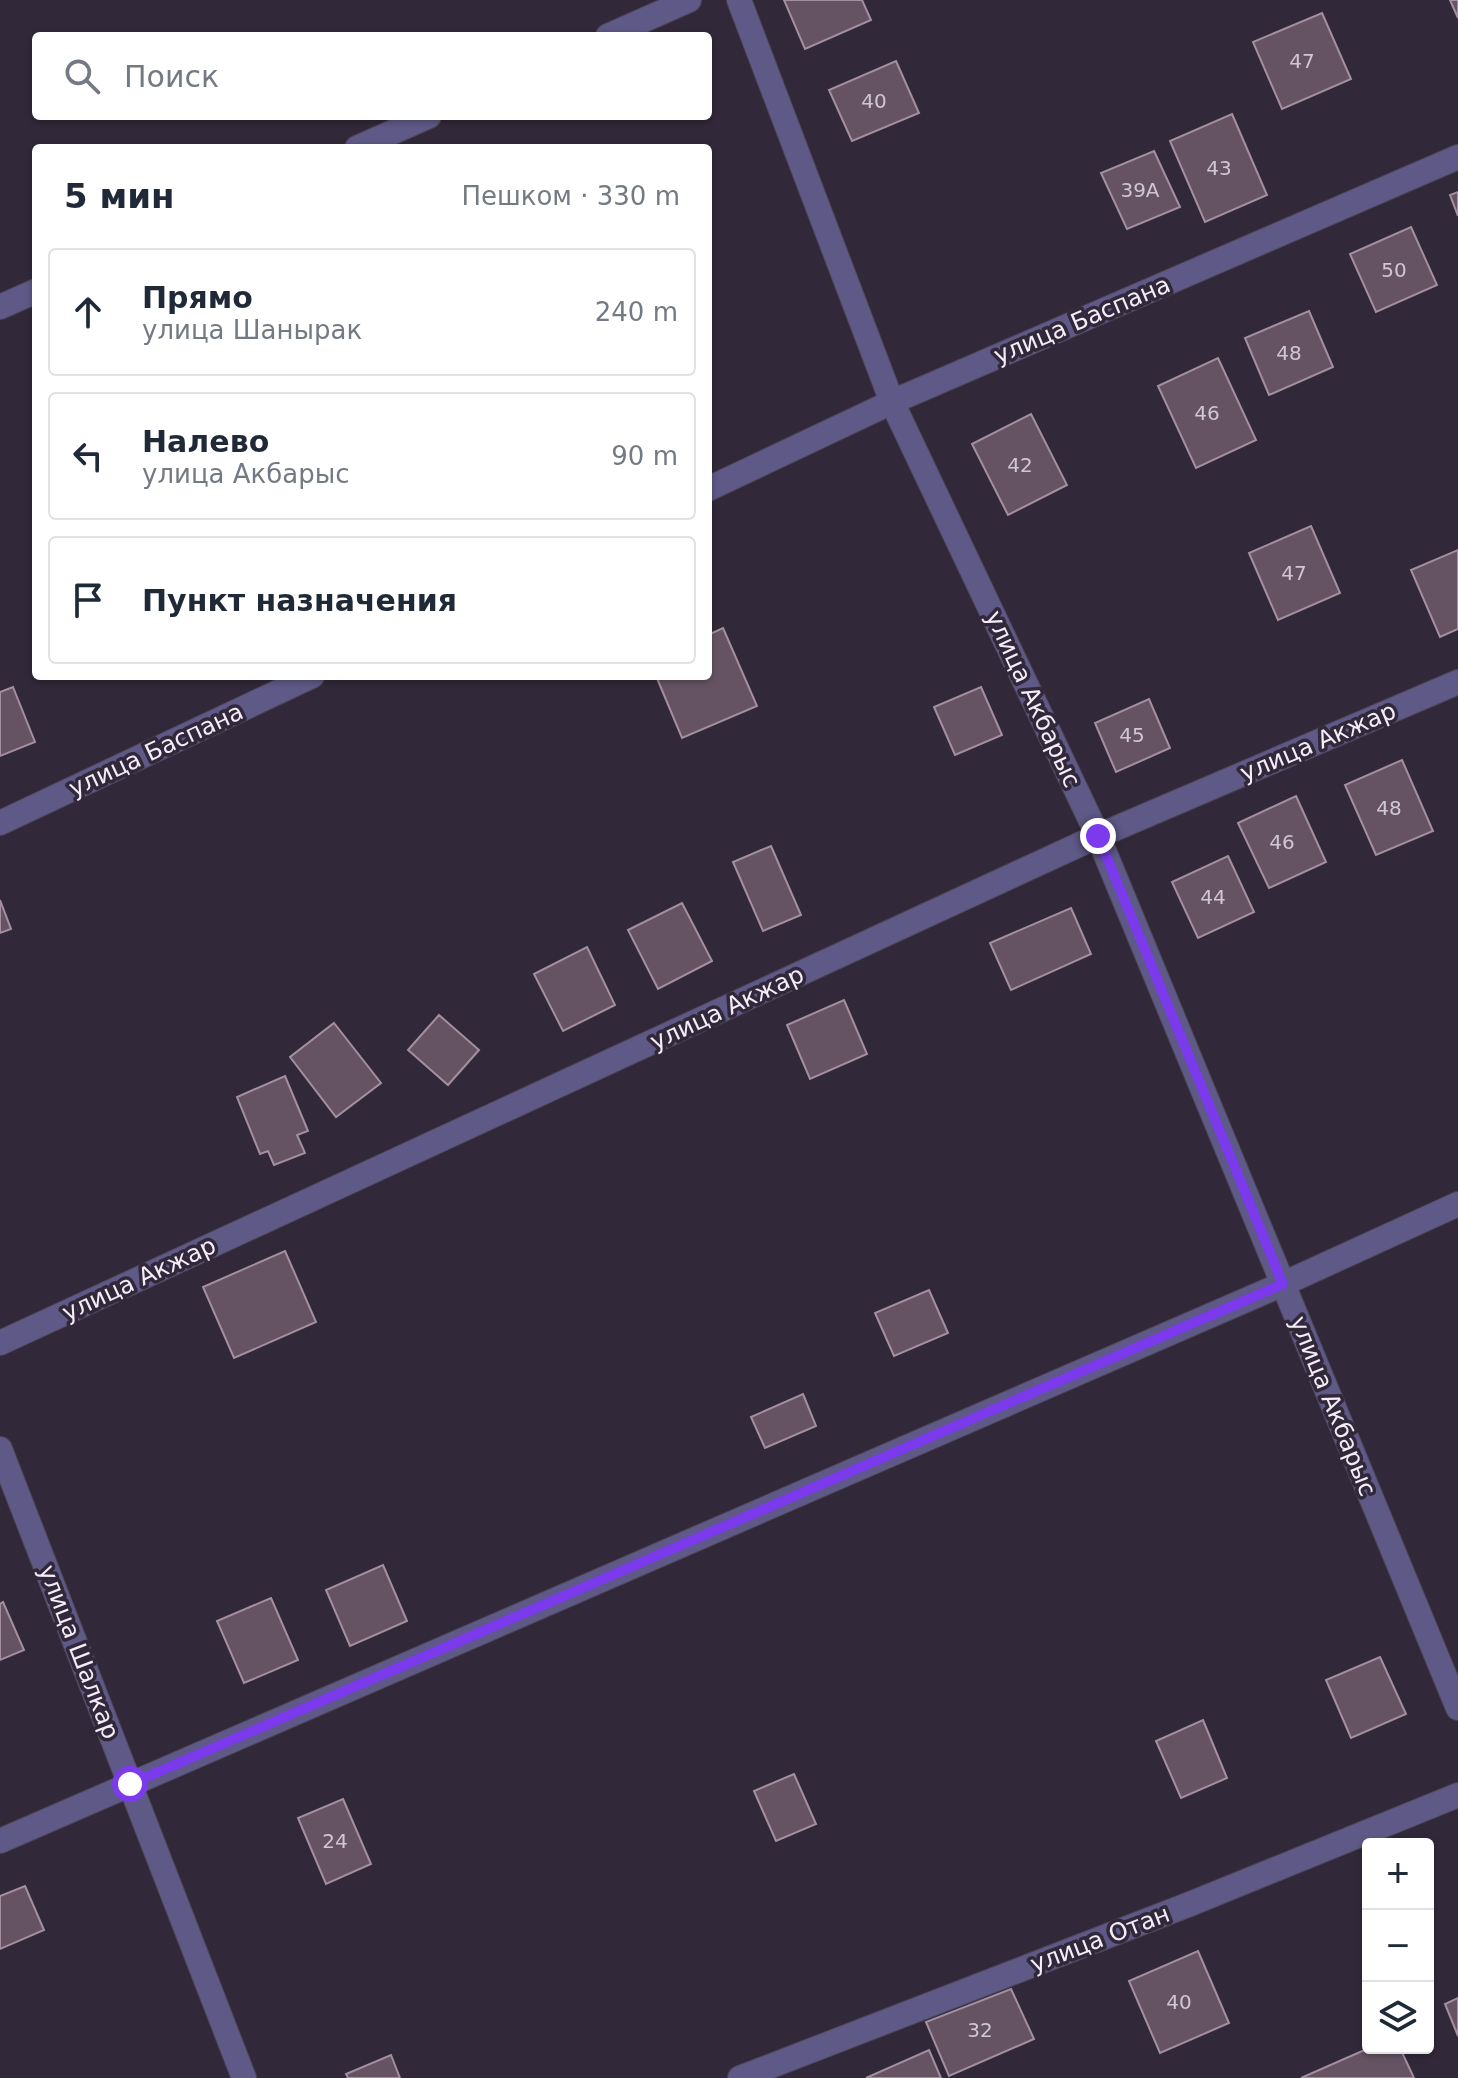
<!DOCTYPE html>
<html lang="ru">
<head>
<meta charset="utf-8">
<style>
	:root { --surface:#fff; --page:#f6f6f7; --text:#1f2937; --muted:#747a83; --line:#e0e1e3 }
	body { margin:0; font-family:"DejaVu Sans",sans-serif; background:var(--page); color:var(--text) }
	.controls { position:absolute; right:24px; bottom:24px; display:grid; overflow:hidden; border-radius:8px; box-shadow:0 2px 6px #0004 }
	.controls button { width:72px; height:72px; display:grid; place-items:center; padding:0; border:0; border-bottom:2px solid var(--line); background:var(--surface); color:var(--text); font:40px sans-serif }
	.stop { position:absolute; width:24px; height:24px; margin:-18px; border:6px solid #7c3aed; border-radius:50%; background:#fff }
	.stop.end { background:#7c3aed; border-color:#fff; box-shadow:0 2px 8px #0008 }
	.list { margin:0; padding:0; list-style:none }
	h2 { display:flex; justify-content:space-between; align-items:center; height:104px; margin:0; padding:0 32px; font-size:34px }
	h2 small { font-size:26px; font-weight:400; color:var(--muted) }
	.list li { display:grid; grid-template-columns:52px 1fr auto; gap:24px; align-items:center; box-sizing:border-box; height:128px; margin:0 16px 16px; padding:0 16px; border:2px solid var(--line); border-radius:8px }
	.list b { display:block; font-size:30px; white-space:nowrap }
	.list p { margin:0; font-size:26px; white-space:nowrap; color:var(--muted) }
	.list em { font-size:26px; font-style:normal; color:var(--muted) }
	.icon { flex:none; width:44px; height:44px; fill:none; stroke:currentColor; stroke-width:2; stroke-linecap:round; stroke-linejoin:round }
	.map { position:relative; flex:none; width:1458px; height:2078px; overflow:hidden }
	.search { position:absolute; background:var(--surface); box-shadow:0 2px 6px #0004; left:32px; top:32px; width:680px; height:88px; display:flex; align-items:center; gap:20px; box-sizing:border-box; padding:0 28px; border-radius:8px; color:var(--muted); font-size:30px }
	.panel { position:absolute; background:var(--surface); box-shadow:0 2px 6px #0004; left:32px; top:144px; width:680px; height:536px; border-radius:8px }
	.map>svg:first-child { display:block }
</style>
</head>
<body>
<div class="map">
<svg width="1458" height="2078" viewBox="0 0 1458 2078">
	<rect width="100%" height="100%" fill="#312839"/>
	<g fill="#655363" stroke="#a38fa0" stroke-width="2">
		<polygon points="784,0 862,0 871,20 805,49"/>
		<polygon points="1450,0 1458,0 1458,18"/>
		<polygon points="1322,13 1351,79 1282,109 1253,42"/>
		<polygon points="896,61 919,113 852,141 829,90"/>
		<polygon points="1232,114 1267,195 1205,222 1170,141"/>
		<polygon points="1154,151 1180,207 1127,229 1101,173"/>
		<polygon points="1458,192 1458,216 1450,195"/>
		<polygon points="1411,227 1437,285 1376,312 1350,254"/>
		<polygon points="1309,311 1333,367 1269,395 1245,338"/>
		<polygon points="1218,358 1256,440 1196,468 1158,386"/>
		<polygon points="1031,414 1067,485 1008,515 972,444"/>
		<polygon points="1311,526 1340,593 1278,620 1249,553"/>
		<polygon points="1458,550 1458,629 1440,637 1411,570"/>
		<polygon points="723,628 757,706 682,738 656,676 708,676 708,635"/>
		<polygon points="13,687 35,742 0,756 0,692"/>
		<polygon points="981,687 1002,735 955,755 934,707"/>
		<polygon points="1149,699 1170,748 1116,772 1095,723"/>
		<polygon points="1402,760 1433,831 1376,855 1345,785"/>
		<polygon points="1296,796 1326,862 1269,888 1238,823"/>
		<polygon points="771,846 801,915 763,931 733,862"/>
		<polygon points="1228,856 1254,912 1198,938 1172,882"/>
		<polygon points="0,900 11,929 0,933"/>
		<polygon points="682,903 712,961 658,989 628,930"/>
		<polygon points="1071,908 1091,954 1011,990 990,943"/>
		<polygon points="587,947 615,1005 563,1031 534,974"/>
		<polygon points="844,1000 867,1054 810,1079 787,1025"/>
		<polygon points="439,1015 479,1050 448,1085 408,1050"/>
		<polygon points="334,1023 381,1083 336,1117 290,1057"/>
		<polygon points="285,1076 308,1131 297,1135 305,1153 274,1165 268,1151 260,1154 237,1097"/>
		<polygon points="285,1251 316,1322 234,1358 203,1287"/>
		<polygon points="929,1290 948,1333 894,1356 875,1313"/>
		<polygon points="803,1394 816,1426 765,1448 751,1417"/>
		<polygon points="383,1565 407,1621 350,1646 326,1590"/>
		<polygon points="271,1598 298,1660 244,1683 217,1621"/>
		<polygon points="3,1602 24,1650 0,1660 0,1604"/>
		<polygon points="1380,1657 1406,1714 1351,1738 1326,1680"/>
		<polygon points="1203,1720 1227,1778 1181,1798 1156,1741"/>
		<polygon points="794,1774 816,1824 776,1841 754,1791"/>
		<polygon points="343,1799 371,1864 326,1884 298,1818"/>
		<polygon points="25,1886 44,1930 0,1949 0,1896"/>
		<polygon points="1198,1951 1229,2023 1160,2053 1129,1981"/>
		<polygon points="1011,1989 1034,2039 949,2076 926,2022"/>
		<polygon points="1458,1998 1458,2036 1445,2004"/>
		<polygon points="1369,2048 1400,2048 1414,2078 1301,2078"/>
		<polygon points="929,2050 941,2078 866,2078"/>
		<polygon points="391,2055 400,2078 348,2078 346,2074"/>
	</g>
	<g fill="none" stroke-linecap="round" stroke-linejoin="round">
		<g stroke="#4c4454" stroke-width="26">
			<g id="minor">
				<polyline points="739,0 892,402 1098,836 1458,1708"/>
				<polyline points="608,36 689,0"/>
				<polyline points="357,148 429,116"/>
				<polyline points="0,307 36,291"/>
				<polyline points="708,489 892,402 1458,157"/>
				<polyline points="0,823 312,676"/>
				<polyline points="0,1343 1098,836 1458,682"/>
				<polyline points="0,1449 244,2078"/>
				<polyline points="0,1841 1283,1284 1458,1204"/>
				<polyline points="740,2078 1190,1904 1458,1795"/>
			</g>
		</g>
		<use href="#minor" stroke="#5e5986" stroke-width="24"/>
	</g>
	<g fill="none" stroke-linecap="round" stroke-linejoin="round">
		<polyline stroke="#7c3aed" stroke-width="10" points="130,1784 1283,1284 1098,836"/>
	</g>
	<g text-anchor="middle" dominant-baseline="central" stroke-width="7" stroke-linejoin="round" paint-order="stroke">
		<g font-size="20" fill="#d0c6d4">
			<text x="1302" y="61">47</text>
			<text x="874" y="101">40</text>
			<text x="1219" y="168">43</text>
			<text x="1140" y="190">39А</text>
			<text x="1394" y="270">50</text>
			<text x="1289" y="353">48</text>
			<text x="1207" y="413">46</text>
			<text x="1020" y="465">42</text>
			<text x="1294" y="573">47</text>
			<text x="1132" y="735">45</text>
			<text x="1389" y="808">48</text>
			<text x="1282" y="842">46</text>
			<text x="1213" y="897">44</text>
			<text x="335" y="1841">24</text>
			<text x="1179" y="2002">40</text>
			<text x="980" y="2030">32</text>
		</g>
		<g font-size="24" fill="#f4edf9" stroke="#312839">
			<text transform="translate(1082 320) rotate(-23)">улица Баспана</text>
			<text transform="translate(1033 699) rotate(65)">улица Акбарыс</text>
			<text transform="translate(1318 742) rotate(-23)">улица Акжар</text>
			<text transform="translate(156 750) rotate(-25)">улица Баспана</text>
			<text transform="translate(727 1008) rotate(-25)">улица Акжар</text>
			<text transform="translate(139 1279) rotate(-25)">улица Акжар</text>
			<text transform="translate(1333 1406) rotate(68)">улица Акбарыс</text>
			<text transform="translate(79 1652) rotate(69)">улица Шалкар</text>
			<text transform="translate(1100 1939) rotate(-21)">улица Отан</text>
		</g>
	</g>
</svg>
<div class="controls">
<button>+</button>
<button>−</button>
<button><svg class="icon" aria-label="layers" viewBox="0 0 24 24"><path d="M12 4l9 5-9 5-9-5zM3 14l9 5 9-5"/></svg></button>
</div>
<div class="stop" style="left:130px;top:1784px"></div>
<div class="stop end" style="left:1098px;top:836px"></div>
<div class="search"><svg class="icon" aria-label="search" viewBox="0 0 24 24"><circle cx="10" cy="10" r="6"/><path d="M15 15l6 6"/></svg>Поиск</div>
<section class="panel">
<h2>5 мин<small>Пешком · 330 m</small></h2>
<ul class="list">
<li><svg class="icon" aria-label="ahead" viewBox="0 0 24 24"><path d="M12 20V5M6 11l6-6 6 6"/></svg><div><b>Прямо</b><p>улица Шанырак</p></div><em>240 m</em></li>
<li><svg class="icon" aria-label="left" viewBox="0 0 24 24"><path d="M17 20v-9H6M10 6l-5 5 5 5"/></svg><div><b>Налево</b><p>улица Акбарыс</p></div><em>90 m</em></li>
<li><svg class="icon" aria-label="arrive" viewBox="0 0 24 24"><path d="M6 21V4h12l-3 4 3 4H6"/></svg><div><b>Пункт назначения</b></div></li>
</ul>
</section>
</div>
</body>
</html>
